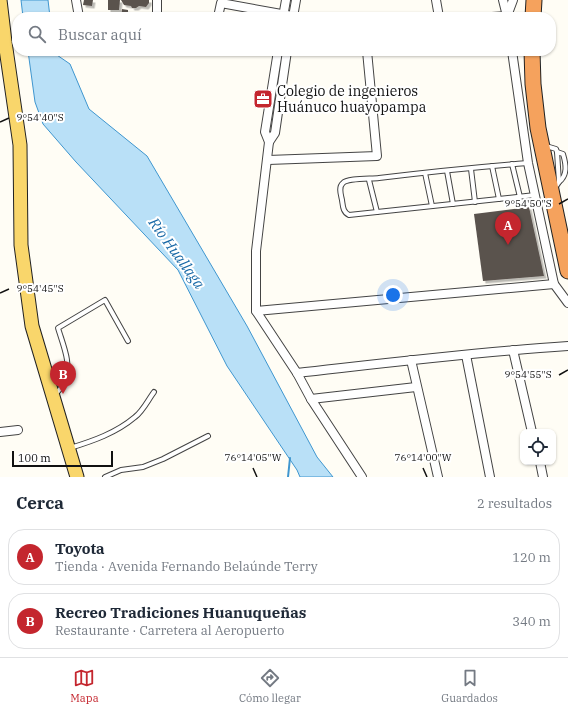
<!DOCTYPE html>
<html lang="es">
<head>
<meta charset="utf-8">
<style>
	:root { --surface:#fff; --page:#f6f6f7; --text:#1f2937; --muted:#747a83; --line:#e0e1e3; --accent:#c4262e }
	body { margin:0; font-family:"IBM Plex Serif",serif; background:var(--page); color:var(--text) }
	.controls { position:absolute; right:12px; bottom:12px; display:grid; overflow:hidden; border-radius:8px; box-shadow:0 1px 3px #0004 }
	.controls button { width:36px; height:36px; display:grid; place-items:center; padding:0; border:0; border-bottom:1px solid var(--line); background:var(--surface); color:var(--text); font:20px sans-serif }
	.scale { position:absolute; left:12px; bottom:10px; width:101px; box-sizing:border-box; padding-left:4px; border:2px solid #111; border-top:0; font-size:11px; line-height:14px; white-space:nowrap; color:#111; -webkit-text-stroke:3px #fff; paint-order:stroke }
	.you { position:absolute; left:393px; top:295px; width:14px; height:14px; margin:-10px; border:3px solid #fff; border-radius:50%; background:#1a73e8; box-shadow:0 0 0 6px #1a73e833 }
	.badge { display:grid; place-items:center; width:26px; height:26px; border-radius:50%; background:var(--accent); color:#fff; font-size:13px; font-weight:700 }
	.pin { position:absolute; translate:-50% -33px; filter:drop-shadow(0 1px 2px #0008) }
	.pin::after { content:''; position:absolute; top:21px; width:14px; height:12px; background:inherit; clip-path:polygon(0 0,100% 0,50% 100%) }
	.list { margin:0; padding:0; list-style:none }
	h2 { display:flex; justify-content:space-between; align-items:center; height:52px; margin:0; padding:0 16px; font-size:17px }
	h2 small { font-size:13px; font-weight:400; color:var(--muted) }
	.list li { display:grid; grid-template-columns:26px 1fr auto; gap:12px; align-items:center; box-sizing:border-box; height:56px; margin:0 8px 8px; padding:0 8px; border:1px solid var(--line); border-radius:16px }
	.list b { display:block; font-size:15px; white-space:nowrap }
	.list p { margin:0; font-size:13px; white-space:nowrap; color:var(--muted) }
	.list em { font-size:13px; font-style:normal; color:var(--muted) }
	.icon { flex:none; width:22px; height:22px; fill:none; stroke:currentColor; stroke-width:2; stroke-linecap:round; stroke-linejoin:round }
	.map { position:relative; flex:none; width:568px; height:477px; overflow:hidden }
	.search { position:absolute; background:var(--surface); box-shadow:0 1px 3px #0004; left:12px; right:12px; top:12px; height:44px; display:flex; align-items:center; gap:10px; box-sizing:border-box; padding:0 14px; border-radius:16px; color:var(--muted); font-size:15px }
	.sheet { height:180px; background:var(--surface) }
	nav { display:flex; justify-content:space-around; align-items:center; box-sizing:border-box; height:56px; border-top:1px solid var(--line); background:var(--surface); font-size:11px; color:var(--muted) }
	nav a { display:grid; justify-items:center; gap:2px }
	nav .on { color:var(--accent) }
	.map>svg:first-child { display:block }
</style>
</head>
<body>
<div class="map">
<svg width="568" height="477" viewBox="0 0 568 477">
	<defs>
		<filter id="shadow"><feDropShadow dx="2.5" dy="2.5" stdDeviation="0" flood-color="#0004"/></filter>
	</defs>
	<rect width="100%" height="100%" fill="#fffdf5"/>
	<g fill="#b9e0f7" stroke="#3f96cf">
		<polygon points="21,0 48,0 50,17 23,17"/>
		<polygon points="28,51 54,51 54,53 70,64 89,109 147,156 247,326 317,457 333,477 300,477 297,470 227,366 178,270 76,162 43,124 35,102"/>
	</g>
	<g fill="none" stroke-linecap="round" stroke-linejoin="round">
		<polyline stroke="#3f96cf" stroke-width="2" points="288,477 290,458"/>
	</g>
	<g fill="#5a524d" filter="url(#shadow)">
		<polygon points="84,0 93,0 92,6 83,5"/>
		<polygon points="108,0 120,0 119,10 108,10"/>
		<polygon points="121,0 149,0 149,3 146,7 139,6 136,8 132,8 131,6 124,5"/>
		<polygon points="122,9 128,10 128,17 121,17"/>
		<polygon points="529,207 544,276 483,281 474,214"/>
	</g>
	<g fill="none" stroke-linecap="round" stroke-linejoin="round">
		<g stroke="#444" stroke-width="6">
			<g id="lane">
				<polyline points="546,146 556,149 557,152 559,182 555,188"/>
				<path d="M557,152l6,2c3,10 5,21 -4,28"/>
				<path d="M528,163c-50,4 -100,9 -149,15 -8,1 -32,0 -36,5 -5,4 -2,12 -1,17 1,7 1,12 7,15l186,-20"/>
				<polyline points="512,164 520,197"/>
				<polyline points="492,166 499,199"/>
				<polyline points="471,169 475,202"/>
				<polyline points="447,171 453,204"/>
				<polyline points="425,173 432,206"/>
				<polyline points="369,180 377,212"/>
				<path d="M56,394c3,-4 7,-8 9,-13 7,-17 -2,-36 -7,-53l47,-28 23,41"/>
				<path d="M70,448c23,-7 46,-15 65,-31 8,-6 13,-17 19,-25"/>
				<polyline points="105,477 121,470 143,467 163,459 208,436"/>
			</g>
		</g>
		<g stroke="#444" stroke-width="10">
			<g id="street">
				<polyline points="76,0 79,17"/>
				<polyline points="436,0 439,17"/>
				<polyline points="503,0 507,16"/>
				<polyline points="157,17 157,0"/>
				<polyline points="218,17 221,3 298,17"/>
				<polyline points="283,17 286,0"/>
				<polyline points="293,17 296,0"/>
				<polyline points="492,17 507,16 513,0"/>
				<polyline points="287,51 275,133 269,142 256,251 256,311 297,373 311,399 362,477"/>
				<polyline points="512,51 528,163 554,284 568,303"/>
				<polyline points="269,142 265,132 278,51"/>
				<polyline points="268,160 377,156 367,51"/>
				<polyline points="256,311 554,284"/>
				<polyline points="513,350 532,432"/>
				<polyline points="466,355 490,477"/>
				<polyline points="411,360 438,477"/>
				<path d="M297,373c90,-10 180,-21 271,-27"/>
				<polyline points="311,399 416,387"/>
				<polyline points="0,432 18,430"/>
				<polyline points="540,462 543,477"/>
			</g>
		</g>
		<g stroke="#222" stroke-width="15">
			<polyline id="primary" points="0,0 5,42 20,145 21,245 32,326 77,477"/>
		</g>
		<g stroke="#222" stroke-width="17">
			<g id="highway">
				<polyline points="533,17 534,0"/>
				<polyline points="532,51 533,84 538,128 568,271"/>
			</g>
		</g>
		<use href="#lane" stroke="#fff" stroke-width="4"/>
		<use href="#street" stroke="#fff" stroke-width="8"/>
		<use href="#primary" stroke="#f9d66b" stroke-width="13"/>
		<use href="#highway" stroke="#f5a25d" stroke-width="15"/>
	</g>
	<path fill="none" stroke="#111" stroke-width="1.5" d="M0,122l9,-4M559,204l9,-5M0,293l9,-4M559,375l9,-5M253,468l4,9M423,468l4,9"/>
	<defs>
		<g id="office-square" transform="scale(1)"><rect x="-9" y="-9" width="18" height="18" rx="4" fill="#c4262e" stroke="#fff"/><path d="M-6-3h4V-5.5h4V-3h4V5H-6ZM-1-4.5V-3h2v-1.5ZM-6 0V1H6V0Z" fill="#fff"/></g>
	</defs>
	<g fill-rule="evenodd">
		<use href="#office-square" x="263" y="99"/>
	</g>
	<g text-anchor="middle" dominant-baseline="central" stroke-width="4" stroke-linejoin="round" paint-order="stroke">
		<g font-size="14" fill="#111" stroke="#fff" text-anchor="start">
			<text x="277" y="91">Colegio de ingenieros<tspan x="277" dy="16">Huánuco huayopampa</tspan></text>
		</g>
		<g font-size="15" font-style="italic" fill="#1768a6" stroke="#fff">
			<text transform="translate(177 253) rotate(54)">Río Huallaga</text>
		</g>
	</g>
	<g font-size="10" text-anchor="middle" fill="#111" stroke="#fff" stroke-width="4" stroke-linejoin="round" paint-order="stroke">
		<text x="40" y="121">9°54'40"S</text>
		<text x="528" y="207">9°54'50"S</text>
		<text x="40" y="292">9°54'45"S</text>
		<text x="528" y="378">9°54'55"S</text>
		<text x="253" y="461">76°14'05"W</text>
		<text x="423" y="461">76°14'00"W</text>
	</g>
</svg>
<div class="controls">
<button><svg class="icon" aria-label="locate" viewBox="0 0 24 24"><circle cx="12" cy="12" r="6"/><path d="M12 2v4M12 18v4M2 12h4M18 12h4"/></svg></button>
</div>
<div class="scale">100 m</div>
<div class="you"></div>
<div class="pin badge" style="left:508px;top:245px">A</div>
<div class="pin badge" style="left:63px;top:394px">B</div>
<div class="search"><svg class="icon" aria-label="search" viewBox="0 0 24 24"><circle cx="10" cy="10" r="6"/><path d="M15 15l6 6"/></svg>Buscar aquí</div>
</div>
<section class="sheet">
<h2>Cerca<small>2 resultados</small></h2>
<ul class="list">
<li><span class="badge">A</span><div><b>Toyota</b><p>Tienda · Avenida Fernando Belaúnde Terry</p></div><em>120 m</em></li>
<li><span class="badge">B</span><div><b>Recreo Tradiciones Huanuqueñas</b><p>Restaurante · Carretera al Aeropuerto</p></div><em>340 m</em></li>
</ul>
</section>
<nav>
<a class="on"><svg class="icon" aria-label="map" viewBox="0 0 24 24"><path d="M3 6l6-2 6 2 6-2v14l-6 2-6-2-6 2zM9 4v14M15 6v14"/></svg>Mapa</a>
<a><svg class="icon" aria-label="directions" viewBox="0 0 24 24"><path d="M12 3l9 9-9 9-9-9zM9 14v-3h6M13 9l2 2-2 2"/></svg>Cómo llegar</a>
<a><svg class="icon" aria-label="saved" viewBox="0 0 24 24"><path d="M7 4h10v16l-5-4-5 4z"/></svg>Guardados</a>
</nav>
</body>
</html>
